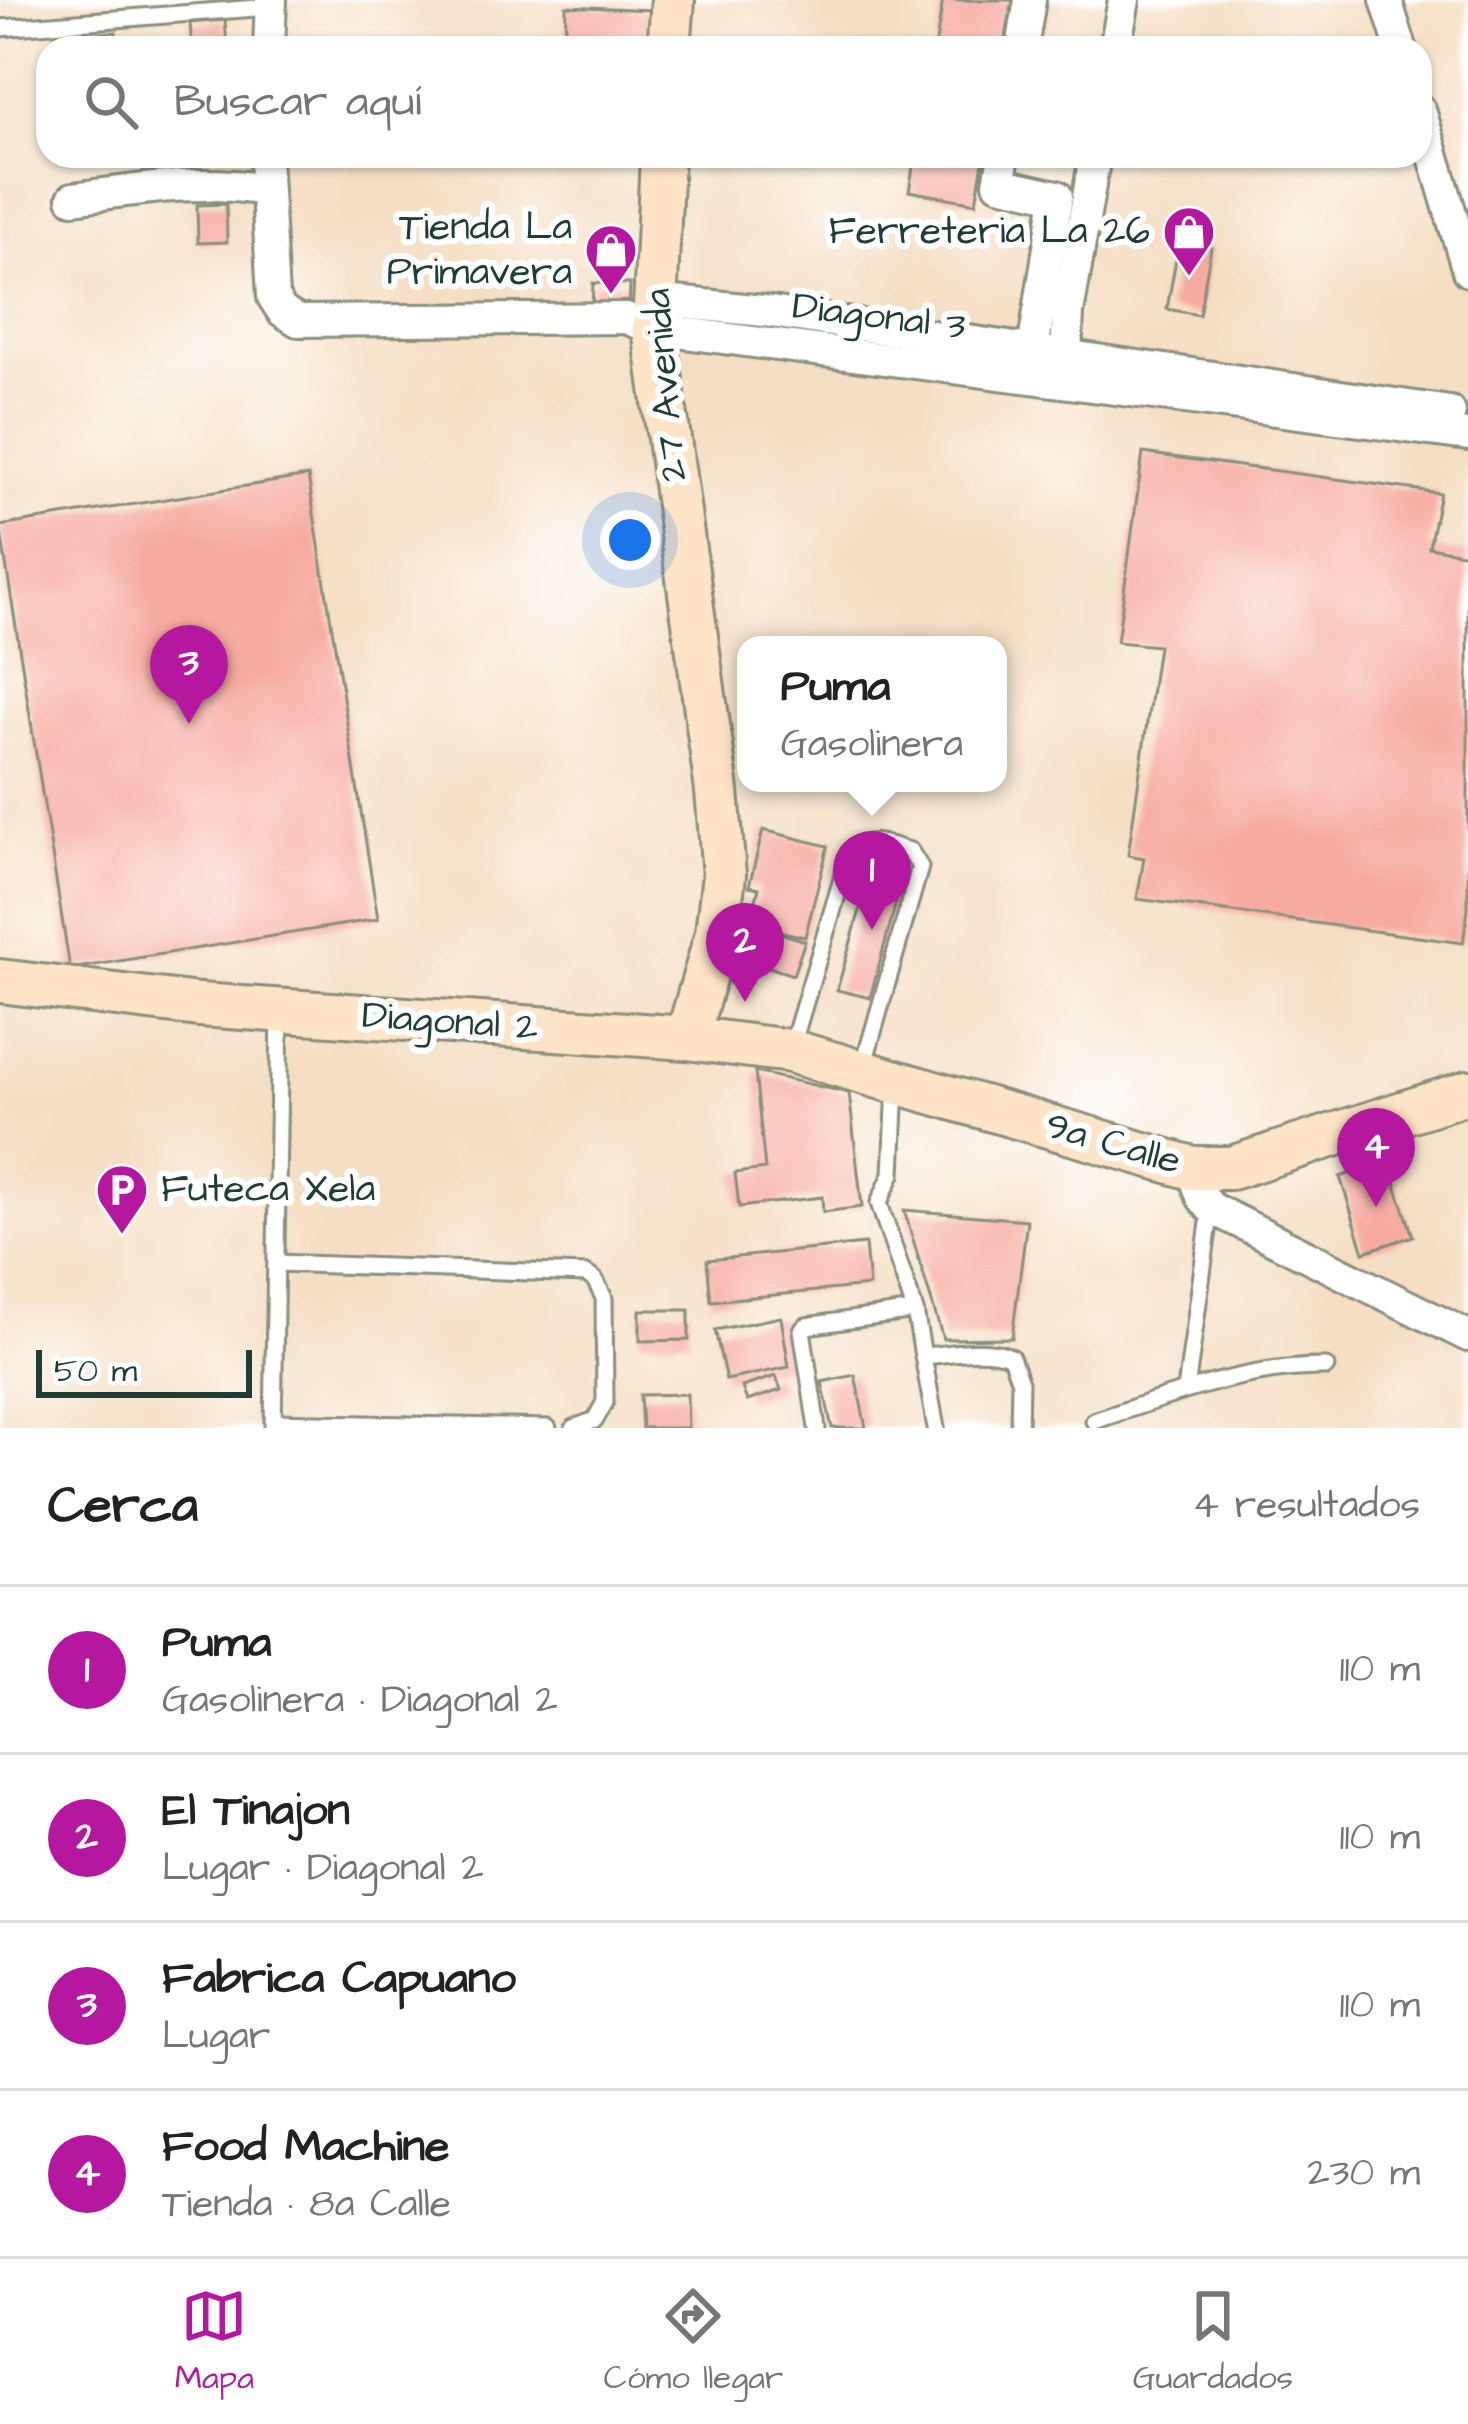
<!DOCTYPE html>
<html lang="es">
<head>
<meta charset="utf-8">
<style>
	:root { --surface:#fff; --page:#f2f2f2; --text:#222; --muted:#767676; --line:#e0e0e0; --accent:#b5179e }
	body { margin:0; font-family:"Architects Daughter",sans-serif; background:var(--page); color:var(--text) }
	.scale { position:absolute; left:36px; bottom:30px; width:216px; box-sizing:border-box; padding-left:12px; border:6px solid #1f3d34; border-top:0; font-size:33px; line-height:42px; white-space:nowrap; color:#1f3d34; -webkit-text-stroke:9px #fff; paint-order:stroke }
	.you { position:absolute; left:630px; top:540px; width:42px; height:42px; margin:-30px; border:9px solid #fff; border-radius:50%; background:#1a73e8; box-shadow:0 0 0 18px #1a73e833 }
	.badge { display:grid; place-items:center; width:78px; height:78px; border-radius:50%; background:var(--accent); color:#fff; font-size:39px; font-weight:700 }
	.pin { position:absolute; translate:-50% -99px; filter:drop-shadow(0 3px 6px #0008) }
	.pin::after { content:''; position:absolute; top:63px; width:42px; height:36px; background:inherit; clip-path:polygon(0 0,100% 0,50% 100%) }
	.popup { position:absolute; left:737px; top:636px; width:270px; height:156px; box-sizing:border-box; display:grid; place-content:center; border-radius:24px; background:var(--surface); filter:drop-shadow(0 3px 9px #0005); font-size:39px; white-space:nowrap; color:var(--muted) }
	.popup b { font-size:45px; color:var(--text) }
	.popup::after { content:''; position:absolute; left:50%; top:100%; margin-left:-24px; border:24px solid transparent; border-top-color:var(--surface) }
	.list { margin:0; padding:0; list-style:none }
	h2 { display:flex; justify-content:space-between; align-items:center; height:156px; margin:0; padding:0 48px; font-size:51px }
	h2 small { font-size:39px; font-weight:400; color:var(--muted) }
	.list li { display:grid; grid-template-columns:78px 1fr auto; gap:36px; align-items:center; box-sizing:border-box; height:168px; padding:0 48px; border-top:3px solid var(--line) }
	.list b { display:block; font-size:45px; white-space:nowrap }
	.list p { margin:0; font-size:39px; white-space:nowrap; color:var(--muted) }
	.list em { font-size:39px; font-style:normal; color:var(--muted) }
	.icon { flex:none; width:66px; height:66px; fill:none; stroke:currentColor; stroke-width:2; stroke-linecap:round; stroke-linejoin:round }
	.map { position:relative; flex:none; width:1468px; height:1428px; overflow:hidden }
	.search { position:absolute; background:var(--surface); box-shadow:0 3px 9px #0004; left:36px; right:36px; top:36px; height:132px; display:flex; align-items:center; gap:30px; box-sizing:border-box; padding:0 42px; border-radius:36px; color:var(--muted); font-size:45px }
	.sheet { height:828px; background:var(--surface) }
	nav { display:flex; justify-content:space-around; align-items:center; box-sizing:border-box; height:168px; border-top:3px solid var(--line); background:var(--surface); font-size:33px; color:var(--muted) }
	nav a { display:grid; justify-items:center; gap:6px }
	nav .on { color:var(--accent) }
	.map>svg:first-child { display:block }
</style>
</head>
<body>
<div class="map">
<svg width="1468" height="1428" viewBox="0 0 1468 1428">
	<rect width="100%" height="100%" fill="#fff"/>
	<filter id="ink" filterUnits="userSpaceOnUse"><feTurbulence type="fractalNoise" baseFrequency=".00833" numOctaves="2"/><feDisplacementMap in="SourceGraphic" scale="24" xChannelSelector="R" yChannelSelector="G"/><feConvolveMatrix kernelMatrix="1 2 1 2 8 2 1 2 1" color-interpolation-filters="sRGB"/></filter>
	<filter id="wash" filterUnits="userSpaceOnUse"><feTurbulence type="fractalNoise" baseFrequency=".004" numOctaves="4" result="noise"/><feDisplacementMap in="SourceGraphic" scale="48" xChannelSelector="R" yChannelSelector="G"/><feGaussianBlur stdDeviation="2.7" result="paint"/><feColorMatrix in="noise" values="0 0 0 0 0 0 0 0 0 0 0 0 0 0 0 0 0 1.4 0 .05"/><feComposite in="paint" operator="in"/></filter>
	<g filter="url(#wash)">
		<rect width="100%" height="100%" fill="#f5dfc4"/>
		<g id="blocks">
			<g fill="#f7aba0">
				<polygon points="943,0 1013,0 1004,48 935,48"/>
				<polygon points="566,6 650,10 648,48 565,48"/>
				<polygon points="225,20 227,48 192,48 190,23"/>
				<polygon points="116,32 118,48 74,48 73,35"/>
				<polygon points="915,156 984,156 976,203 909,191"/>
				<polygon points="226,204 227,242 198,243 197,205"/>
				<polygon points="1179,242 1211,248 1199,315 1167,309"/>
				<polygon points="593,283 630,284 629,309 592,308"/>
				<polygon points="1143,453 1440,493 1429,547 1468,554 1468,909 1463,943 1137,899 1144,858 1128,855 1158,646 1117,642"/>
				<polygon points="308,476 378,919 70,969 0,526"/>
				<polygon points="763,830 828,846 805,937 765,928 805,941 793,975 745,959 756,925 750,924 759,888 749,886"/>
				<polygon points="874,861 905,870 870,998 837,990"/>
				<polygon points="739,958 748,975 730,983 722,967"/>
				<polygon points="755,1072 849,1093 862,1207 823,1212 822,1197 739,1207 735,1173 765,1169"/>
				<polygon points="1388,1161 1413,1236 1364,1252 1340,1177"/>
				<polygon points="904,1210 1027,1220 1012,1338 943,1339"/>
				<polygon points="865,1244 869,1286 711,1301 707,1260"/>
				<polygon points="640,1310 689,1310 689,1340 640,1341"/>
				<polygon points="781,1317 789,1367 726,1380 715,1330"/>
				<polygon points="855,1375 866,1428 832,1428 822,1382"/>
				<polygon points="776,1376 781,1390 747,1401 742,1387"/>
				<polygon points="687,1394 688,1428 642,1428 640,1395"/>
			</g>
		</g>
	</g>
	<g filter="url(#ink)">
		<use href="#blocks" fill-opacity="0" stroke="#8a8e7c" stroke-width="3"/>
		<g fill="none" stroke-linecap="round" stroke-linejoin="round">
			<g stroke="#8a8e7c" stroke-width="21">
				<g id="lane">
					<polyline points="0,28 270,7"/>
					<path d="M791,1049l59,-197c19,-17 38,-7 60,-1l10,16 -57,200"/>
					<polyline points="896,1083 892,1174 879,1203 915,1311 936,1428"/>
					<polyline points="277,1263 586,1274 595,1280 604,1298 605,1402 595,1420 574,1428"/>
					<path d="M924,1356c27,-2 62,-10 87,1l9,25 -1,46"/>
					<polyline points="1186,1390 1211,1208"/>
					<path d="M1094,1421c75,-25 152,-55 232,-54"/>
					<polyline points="273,1422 548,1428"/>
					<polyline points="273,1428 280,1013"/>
					<polyline points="817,1428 802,1330 806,1326 915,1311"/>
				</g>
			</g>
			<g stroke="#8a8e7c" stroke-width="36">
				<g id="street">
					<polyline points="1386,0 1401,48"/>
					<polyline points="269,48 271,0"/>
					<polyline points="1022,48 1030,0"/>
					<polyline points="1115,48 1124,0"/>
					<polyline points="1420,110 1468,271"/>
					<polyline points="265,156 273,297 282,311 298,321 626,318 654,329 1468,435"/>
					<polyline points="1004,156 999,183 1057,196 1033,350"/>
					<path d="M73,198c63,-8 128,-20 192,-8"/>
					<polyline points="655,300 764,311 1450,412"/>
					<polyline points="1066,356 1068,313 1095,156"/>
					<polyline points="1192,1168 1202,1197 1211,1208 1468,1336"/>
				</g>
			</g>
			<g stroke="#8a8e7c" stroke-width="48">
				<g id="secondary">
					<polyline points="669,48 673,0"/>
					<polyline points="662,156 654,329 717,791 724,875 717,933 687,1038"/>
					<polyline points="0,981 199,1005 687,1038 790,1051 1192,1168 1231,1168 1468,1092"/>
				</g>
			</g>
			<use href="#lane" stroke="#fff" stroke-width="15"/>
			<use href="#street" stroke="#fff" stroke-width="30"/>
			<use href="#secondary" stroke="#fee4c6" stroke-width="42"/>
		</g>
	</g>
	<defs>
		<g id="shop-pin" transform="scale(2.7)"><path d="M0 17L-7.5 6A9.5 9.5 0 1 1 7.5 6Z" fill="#b5179e" stroke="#fff"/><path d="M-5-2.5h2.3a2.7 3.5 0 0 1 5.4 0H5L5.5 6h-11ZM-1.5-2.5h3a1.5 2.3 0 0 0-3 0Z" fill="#fff"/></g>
		<g id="parking-pin" transform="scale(2.7)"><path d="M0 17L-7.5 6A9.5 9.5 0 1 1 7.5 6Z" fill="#b5179e" stroke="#fff"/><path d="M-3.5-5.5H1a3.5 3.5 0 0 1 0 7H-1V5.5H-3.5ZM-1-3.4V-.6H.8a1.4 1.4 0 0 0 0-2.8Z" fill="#fff"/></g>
	</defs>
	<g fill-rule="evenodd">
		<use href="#shop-pin" x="1189" y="232"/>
		<use href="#shop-pin" x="611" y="250"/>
		<use href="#parking-pin" x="122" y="1190"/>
	</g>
	<g text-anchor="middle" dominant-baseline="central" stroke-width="12" stroke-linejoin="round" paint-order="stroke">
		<g font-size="39" fill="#1f3d34" stroke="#fff" text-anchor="end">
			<text x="572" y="228">Tienda La<tspan x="572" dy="45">Primavera</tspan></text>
			<text x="1150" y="232">Ferreteria La 26</text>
			<text x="161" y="1190" text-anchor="start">Futeca Xela</text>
		</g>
		<g font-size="39" fill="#1f3d34" stroke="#fff">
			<text transform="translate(879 317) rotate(7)">Diagonal 3</text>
			<text transform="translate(666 385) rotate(-95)">27 Avenida</text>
			<text transform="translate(450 1022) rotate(4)">Diagonal 2</text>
			<text transform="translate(1113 1144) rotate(16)">9a Calle</text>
		</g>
	</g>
</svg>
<div class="scale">50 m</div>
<div class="you"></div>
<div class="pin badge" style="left:872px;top:930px">1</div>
<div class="popup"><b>Puma</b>Gasolinera</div>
<div class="pin badge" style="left:745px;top:1002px">2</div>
<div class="pin badge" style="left:189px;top:724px">3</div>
<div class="pin badge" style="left:1376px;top:1207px">4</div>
<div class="search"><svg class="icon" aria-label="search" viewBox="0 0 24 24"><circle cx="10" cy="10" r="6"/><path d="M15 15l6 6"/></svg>Buscar aquí</div>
</div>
<section class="sheet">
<h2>Cerca<small>4 resultados</small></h2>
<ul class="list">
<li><span class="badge">1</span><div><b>Puma</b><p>Gasolinera · Diagonal 2</p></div><em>110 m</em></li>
<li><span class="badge">2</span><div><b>El Tinajon</b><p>Lugar · Diagonal 2</p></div><em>110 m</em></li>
<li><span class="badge">3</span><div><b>Fabrica Capuano</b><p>Lugar</p></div><em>110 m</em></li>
<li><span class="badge">4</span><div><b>Food Machine</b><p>Tienda · 8a Calle</p></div><em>230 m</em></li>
</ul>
</section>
<nav>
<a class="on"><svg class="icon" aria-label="map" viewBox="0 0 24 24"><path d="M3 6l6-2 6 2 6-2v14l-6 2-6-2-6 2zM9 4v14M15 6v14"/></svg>Mapa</a>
<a><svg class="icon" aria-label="directions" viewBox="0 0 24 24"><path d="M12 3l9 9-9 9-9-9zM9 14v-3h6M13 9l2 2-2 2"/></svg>Cómo llegar</a>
<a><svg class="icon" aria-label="saved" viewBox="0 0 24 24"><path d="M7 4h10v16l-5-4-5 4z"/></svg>Guardados</a>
</nav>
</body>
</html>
